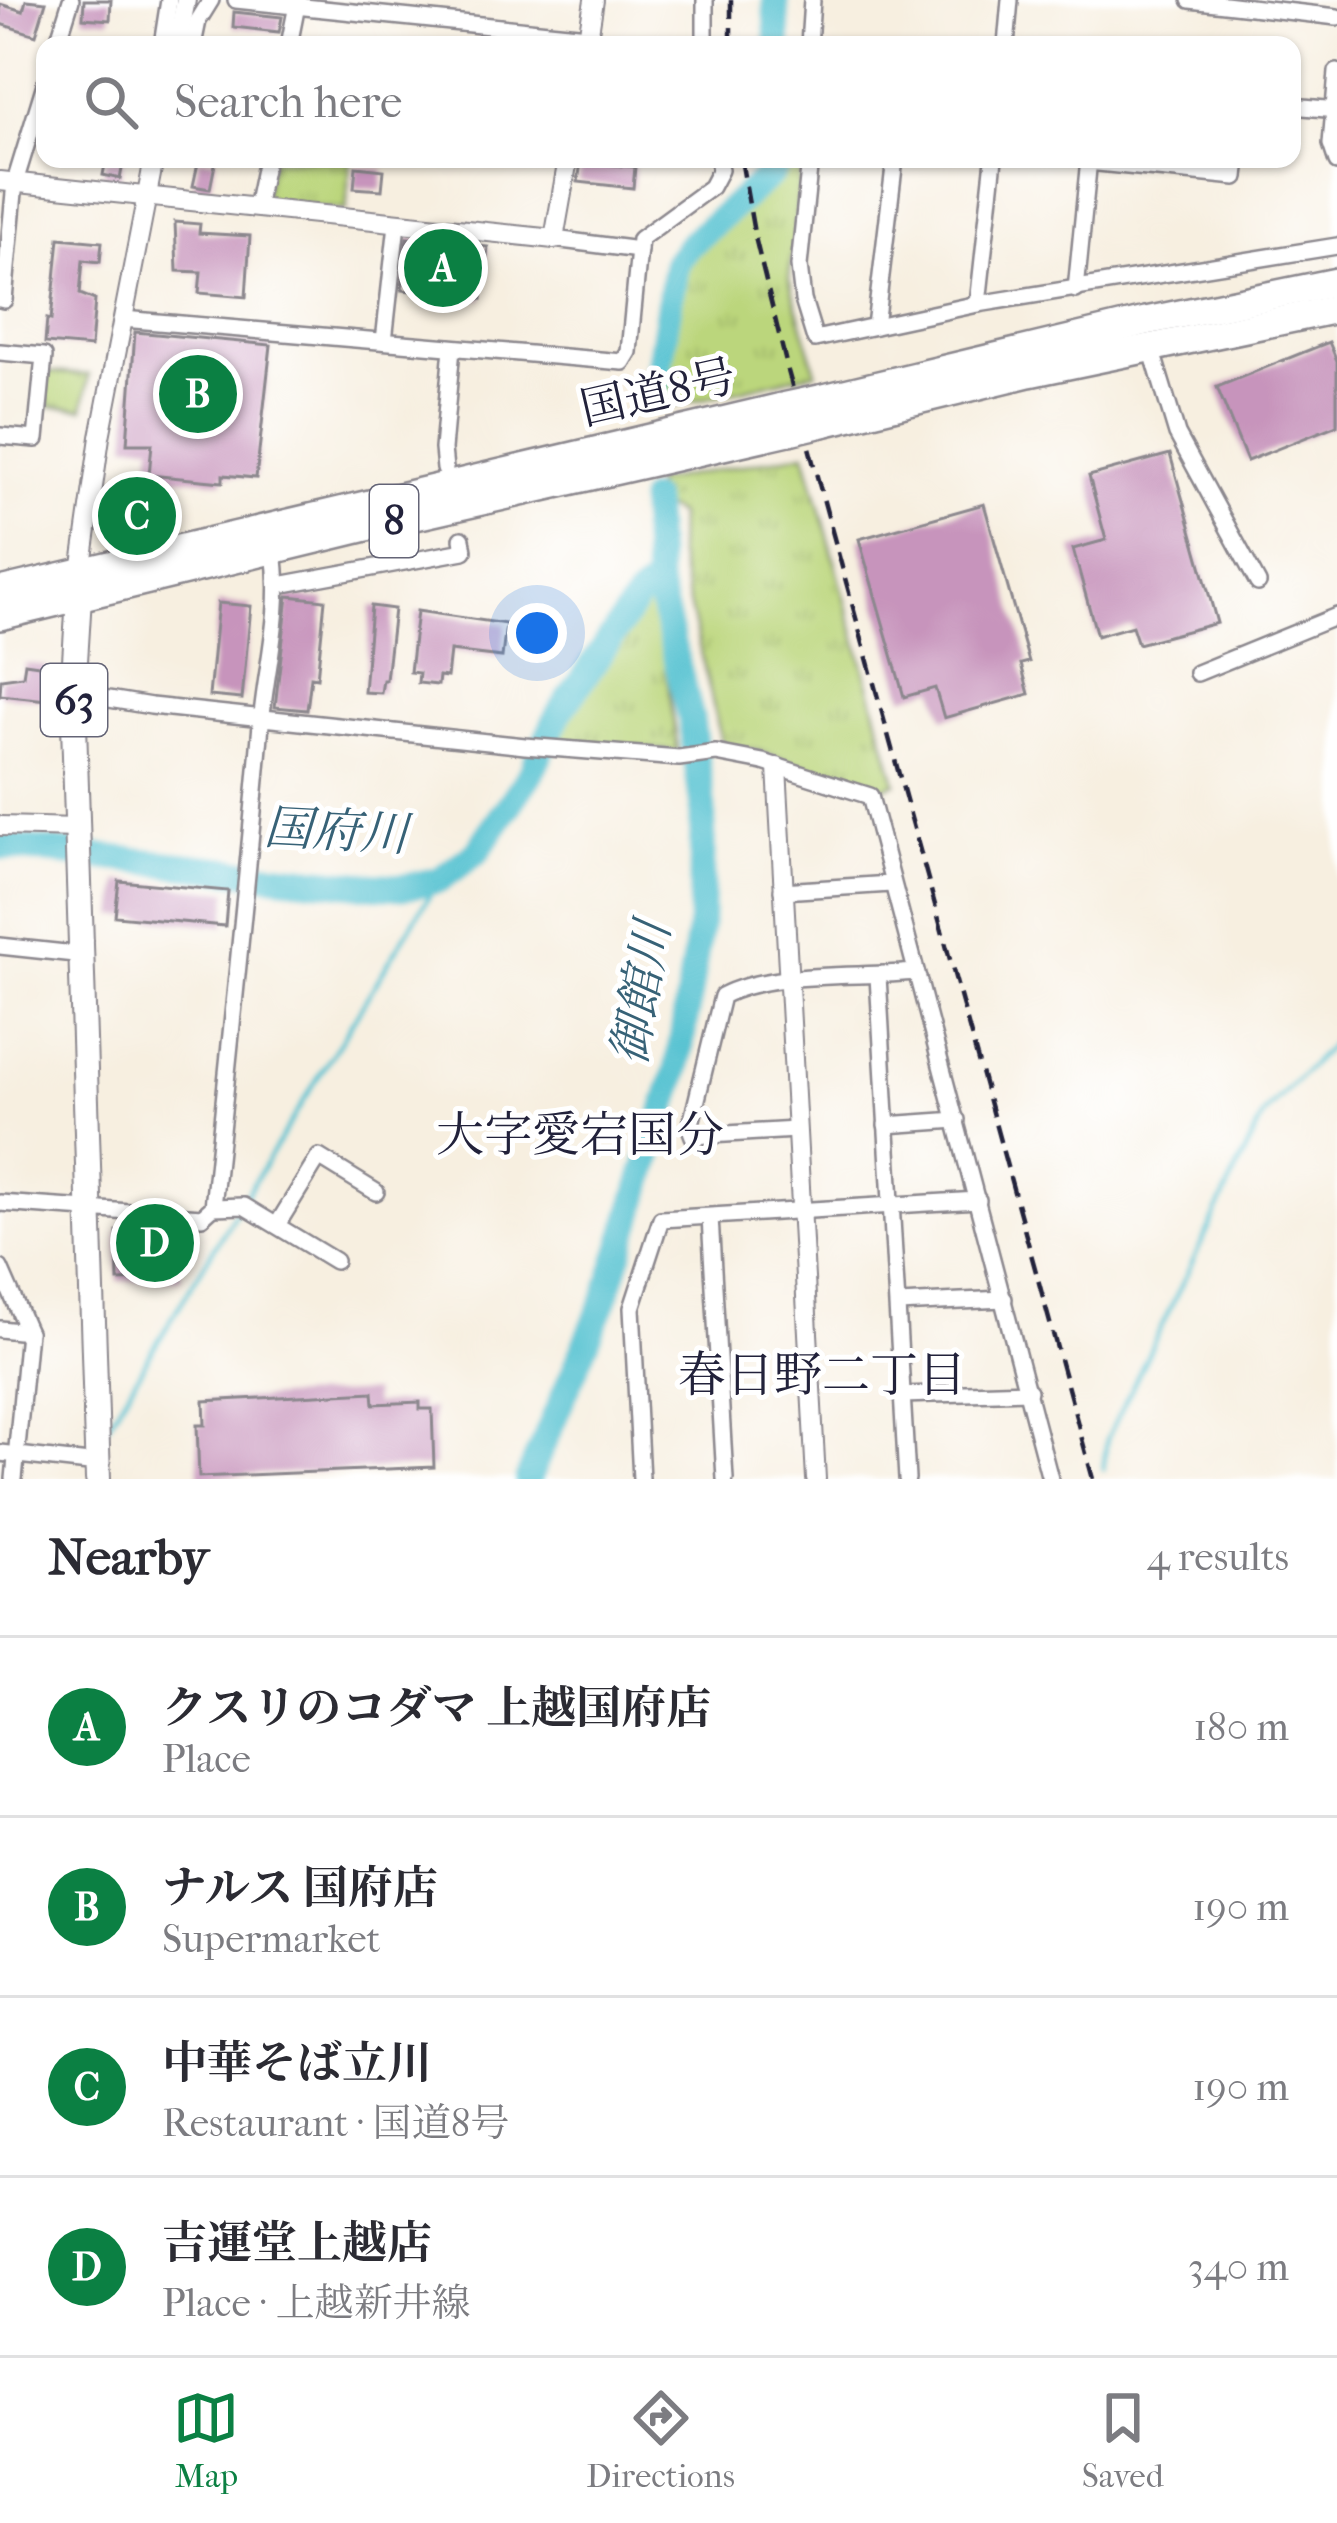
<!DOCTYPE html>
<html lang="en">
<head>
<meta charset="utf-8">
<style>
	:root { --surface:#fff; --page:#f2f2f3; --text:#2b2b33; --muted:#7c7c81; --line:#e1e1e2; --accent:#0b8043 }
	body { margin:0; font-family:"IM FELL French Canon","Noto Serif JP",serif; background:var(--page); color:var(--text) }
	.you { position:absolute; left:537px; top:633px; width:42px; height:42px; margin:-30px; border:9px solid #fff; border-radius:50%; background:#1a73e8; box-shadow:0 0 0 18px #1a73e833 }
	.badge { display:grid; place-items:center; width:78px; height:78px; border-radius:50%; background:var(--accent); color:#fff; font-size:39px; font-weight:700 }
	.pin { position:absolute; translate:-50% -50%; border:6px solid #fff; box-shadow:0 3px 12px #0006 }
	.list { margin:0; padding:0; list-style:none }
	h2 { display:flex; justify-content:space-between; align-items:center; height:156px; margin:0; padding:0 48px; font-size:51px }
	h2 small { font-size:39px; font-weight:400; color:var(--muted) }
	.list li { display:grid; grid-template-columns:78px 1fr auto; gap:36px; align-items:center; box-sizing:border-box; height:180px; padding:0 48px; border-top:3px solid var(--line) }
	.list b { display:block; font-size:45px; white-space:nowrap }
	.list p { margin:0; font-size:39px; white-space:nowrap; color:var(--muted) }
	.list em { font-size:39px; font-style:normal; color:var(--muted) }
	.icon { flex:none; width:66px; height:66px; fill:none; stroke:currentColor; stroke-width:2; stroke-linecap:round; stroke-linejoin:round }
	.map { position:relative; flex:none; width:1337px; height:1479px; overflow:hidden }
	.search { position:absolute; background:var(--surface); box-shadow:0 3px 9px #0004; left:36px; right:36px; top:36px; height:132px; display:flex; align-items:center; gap:30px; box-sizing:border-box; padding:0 42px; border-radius:24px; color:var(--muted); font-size:45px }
	.sheet { height:876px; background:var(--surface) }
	nav { display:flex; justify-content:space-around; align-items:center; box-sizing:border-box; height:168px; border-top:3px solid var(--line); background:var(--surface); font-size:33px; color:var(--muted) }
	nav a { display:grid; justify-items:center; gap:6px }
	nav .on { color:var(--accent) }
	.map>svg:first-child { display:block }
</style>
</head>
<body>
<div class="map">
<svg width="1337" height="1479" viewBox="0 0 1337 1479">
	<defs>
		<pattern id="grass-tufts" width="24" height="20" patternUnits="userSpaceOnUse" patternTransform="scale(3)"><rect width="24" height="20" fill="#bbd67b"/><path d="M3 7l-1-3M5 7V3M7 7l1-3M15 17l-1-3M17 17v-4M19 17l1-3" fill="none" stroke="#a0b76b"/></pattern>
	</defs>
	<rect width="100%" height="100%" fill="#fff"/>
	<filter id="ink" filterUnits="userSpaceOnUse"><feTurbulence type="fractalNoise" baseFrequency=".00833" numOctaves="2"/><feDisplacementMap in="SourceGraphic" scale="24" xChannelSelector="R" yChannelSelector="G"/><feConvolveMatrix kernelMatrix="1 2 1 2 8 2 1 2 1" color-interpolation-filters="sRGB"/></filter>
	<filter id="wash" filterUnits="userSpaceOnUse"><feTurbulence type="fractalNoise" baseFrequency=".004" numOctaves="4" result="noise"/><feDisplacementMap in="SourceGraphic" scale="48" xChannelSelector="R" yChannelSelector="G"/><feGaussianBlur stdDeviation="2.7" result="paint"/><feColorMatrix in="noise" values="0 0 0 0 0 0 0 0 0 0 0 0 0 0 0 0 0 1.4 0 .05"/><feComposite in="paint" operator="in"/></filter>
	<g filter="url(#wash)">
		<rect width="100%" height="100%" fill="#f7efe0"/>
		<g fill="url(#grass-tufts)" stroke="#6e7c5b" stroke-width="3">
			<polygon points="272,159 351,159 346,210 263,201"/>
			<path d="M802,160l-13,119 27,93 -151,36c3,-36 3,-111 19,-140 19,-39 83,-83 118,-108z"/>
			<polygon points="47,372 89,375 83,409 44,406"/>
			<polygon points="805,453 896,783 879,789 752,749 723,747 677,553 678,515 656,504 655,482"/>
			<polygon points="648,601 656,605 658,612 678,751 553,741 634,611"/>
		</g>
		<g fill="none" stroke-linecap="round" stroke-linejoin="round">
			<g stroke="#57c2d1" stroke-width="4.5">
				<polyline points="243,1200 439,880"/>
				<polyline points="107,1426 237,1210"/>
				<polyline points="1103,1470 1107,1439 1264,1114 1337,1038"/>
			</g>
			<g stroke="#57c2d1" stroke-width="27">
				<polyline points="775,0 778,45"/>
				<polyline points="654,398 676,262 689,245 771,174 781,159"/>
				<polyline points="0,846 366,885 403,887 439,880 477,852 531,773 558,715 638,598 657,583"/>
				<polyline points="528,1479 607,1294 677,1070 701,919 703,809 691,718 657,583 651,501"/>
			</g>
		</g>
		<g id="blocks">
			<g fill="#c794bc">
				<polygon points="26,0 46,2 36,35 0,24 0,4 23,11"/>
				<polygon points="84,0 111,0 110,20 83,18"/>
				<polygon points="234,12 282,17 279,32 233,27"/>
				<polygon points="106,159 124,159 120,179 103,175"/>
				<polygon points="199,159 216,159 210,189 193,186"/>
				<polygon points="581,162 635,167 633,188 578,182"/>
				<polygon points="356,167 384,170 382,190 354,188"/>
				<polygon points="175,222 200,224 199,233 250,236 246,297 199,293 201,272 177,271"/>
				<polygon points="59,238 102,242 100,262 83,260 80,294 95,300 91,347 45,343 47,319 51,320"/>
				<polygon points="407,238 488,247 482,299 402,290"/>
				<polygon points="135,332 271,345 256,478 223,475 223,482 149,475 152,444 127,444"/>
				<polygon points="1329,342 1337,361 1337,425 1247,461 1217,387"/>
				<polygon points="1170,454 1217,623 1138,644 1132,626 1097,636 1073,549 1106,540 1089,476"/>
				<polygon points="130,497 158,521 149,531 131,520 129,523 117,512"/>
				<polygon points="984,504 1029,662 1021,664 1029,694 944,718 935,688 904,697 859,539"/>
				<polygon points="288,596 325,600 317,678 311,677 307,710 275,707"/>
				<polygon points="218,603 251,606 242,699 209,696"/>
				<polygon points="371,606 394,609 386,680 383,680 381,693 364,692"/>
				<polygon points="417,611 506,624 502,657 450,651 447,677 439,676 438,685 418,683 419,673 410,672"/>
				<polygon points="25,663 46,666 47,700 0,695 1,679 23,676"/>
				<polygon points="119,881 228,891 225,926 115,916"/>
				<polygon points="192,1228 193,1255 180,1256 181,1279 118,1281 117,1231"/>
				<polygon points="373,1392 374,1404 420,1402 420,1409 432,1409 434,1467 199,1477 197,1425 205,1425 204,1401"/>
			</g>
		</g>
	</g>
	<g filter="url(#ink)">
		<use href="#blocks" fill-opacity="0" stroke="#8c888e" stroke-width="3"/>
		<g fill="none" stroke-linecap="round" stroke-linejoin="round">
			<g stroke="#8c888e" stroke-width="20">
				<g id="minor">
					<polyline points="236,0 588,36"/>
					<polyline points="1190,0 1337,17"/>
					<polyline points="57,45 71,0"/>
					<polyline points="162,45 169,0"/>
					<polyline points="193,45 198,21 211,0"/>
					<polyline points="289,45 298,0"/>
					<polyline points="705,45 705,0"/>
					<polyline points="809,45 812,0"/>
					<polyline points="1006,45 1010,0"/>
					<polyline points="1337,72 1331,144 1337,162"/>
					<polyline points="1292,106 1337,110"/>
					<polyline points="810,159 799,266 803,300 815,339 978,304 1337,246"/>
					<polyline points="1088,162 1236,177 1238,159"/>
					<polyline points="256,208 266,159"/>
					<polyline points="554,239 639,250"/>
					<polyline points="1076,290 1089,159"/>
					<polyline points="0,299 4,300 15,182 45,84"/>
					<polyline points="978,304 994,159"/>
					<polyline points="123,319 623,362 629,352 640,239 711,187 720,170 718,159"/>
					<polyline points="875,326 895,159"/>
					<polyline points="384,341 397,224"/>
					<polyline points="1151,348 1177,434 1258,583"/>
					<polyline points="0,352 44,356 36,439 0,436"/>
					<polyline points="445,469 443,449 452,348"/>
					<polyline points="279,585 464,551 462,539"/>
					<polyline points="1197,673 1337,616"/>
					<polyline points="73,693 151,706 525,746 679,758 716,753 763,762 870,796 1050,1479"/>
					<polyline points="782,891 891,884"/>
					<polyline points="0,946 84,955"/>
					<polyline points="878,976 907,1479"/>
					<polyline points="886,1125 957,1120"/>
					<path d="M796,1130l-103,6 -3,-8 32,-132c49,-26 137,-18 193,-24"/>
					<path d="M0,1203l202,14 11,-10c17,-161 34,-322 48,-483 5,-57 22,-114 13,-172"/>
					<polyline points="213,1207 244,1206 335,1261"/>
					<polyline points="710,1217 725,1479"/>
					<polyline points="277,1225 319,1157 376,1192"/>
					<polyline points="0,1268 28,1332 14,1479"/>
					<polyline points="898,1304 1004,1299"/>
					<polyline points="0,1329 28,1332"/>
					<polyline points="902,1395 1029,1391"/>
					<polyline points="0,1453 98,1464"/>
					<polyline points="641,1479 632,1308 661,1219 978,1200"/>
				</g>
			</g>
			<g stroke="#8c888e" stroke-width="22">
				<g id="tertiary">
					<polyline points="177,45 186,0"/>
					<polyline points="587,45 594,0"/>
					<polyline points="0,181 554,239 568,159"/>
					<polyline points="81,572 100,437 154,159"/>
					<polyline points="777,767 816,1479"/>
					<polyline points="0,826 78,828"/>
				</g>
			</g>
			<g stroke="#8c888e" stroke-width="28">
				<polyline id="primary" points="80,581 73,693 98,1479"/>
			</g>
			<g stroke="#8c888e" stroke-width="32">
				<g id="trunk">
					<polyline points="820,399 1146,321 1337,282"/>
					<polyline points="823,423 1029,373 1337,309"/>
					<polyline points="0,591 782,407"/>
					<polyline points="0,616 363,528 789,431"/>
				</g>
			</g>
			<use href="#minor" stroke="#fff" stroke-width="15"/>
			<use href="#tertiary" stroke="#fff" stroke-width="18"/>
			<use href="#primary" stroke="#fff" stroke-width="24"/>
			<use href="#trunk" stroke="#fff" stroke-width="27"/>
			<g stroke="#22223b" stroke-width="4.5" stroke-dasharray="18 9" stroke-linecap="butt">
				<polyline points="731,45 731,0"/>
				<polyline points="741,159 754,233 788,371 1093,1479"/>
			</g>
			<g stroke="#8c888e" stroke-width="32" stroke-linecap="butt">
				<g id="trunk-bridge">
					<polyline points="782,407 820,399"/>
					<polyline points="789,431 823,423"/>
				</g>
			</g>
			<use href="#trunk-bridge" stroke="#fff" stroke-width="27"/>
		</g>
	</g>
	<g text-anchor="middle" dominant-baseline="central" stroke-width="10" stroke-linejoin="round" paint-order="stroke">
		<g fill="#fff" stroke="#646476" stroke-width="3">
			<rect x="370" y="485" width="48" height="72" rx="9"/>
			<rect x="41" y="664" width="66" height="72" rx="9"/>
		</g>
		<g font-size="42" font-weight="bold" fill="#22223b">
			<text x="394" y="521">8</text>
			<text x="74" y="700">63</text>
		</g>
		<g font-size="45" fill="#22223b" stroke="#fff">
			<text transform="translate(658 393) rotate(-13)">国道8号</text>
		</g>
		<g font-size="48" font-style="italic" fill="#376277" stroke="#fff">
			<text transform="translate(336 831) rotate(3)">国府川</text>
			<text transform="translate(641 993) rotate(-80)">御館川</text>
		</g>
		<g font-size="48" fill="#22223b" stroke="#fff">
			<text x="580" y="1135">大字愛宕国分</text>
			<text x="822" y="1375">春日野二丁目</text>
		</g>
	</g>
</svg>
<div class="you"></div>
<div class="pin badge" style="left:443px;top:268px">A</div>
<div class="pin badge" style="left:198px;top:394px">B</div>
<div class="pin badge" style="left:137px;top:516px">C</div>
<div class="pin badge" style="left:155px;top:1243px">D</div>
<div class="search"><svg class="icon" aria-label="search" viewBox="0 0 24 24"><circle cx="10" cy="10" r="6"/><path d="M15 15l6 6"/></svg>Search here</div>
</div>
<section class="sheet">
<h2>Nearby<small>4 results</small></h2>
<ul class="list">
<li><span class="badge">A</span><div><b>クスリのコダマ 上越国府店</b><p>Place</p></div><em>180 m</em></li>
<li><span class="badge">B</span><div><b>ナルス 国府店</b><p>Supermarket</p></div><em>190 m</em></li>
<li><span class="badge">C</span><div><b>中華そば立川</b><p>Restaurant · 国道8号</p></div><em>190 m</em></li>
<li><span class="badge">D</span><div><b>吉運堂上越店</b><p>Place · 上越新井線</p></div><em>340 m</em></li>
</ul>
</section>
<nav>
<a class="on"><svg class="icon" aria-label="map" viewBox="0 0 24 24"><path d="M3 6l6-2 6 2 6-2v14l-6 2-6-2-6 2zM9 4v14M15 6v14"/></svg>Map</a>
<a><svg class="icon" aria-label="directions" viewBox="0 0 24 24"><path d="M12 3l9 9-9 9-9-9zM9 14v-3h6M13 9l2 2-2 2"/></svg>Directions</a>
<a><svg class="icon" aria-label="saved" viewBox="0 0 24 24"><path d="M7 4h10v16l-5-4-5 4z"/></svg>Saved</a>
</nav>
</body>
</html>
